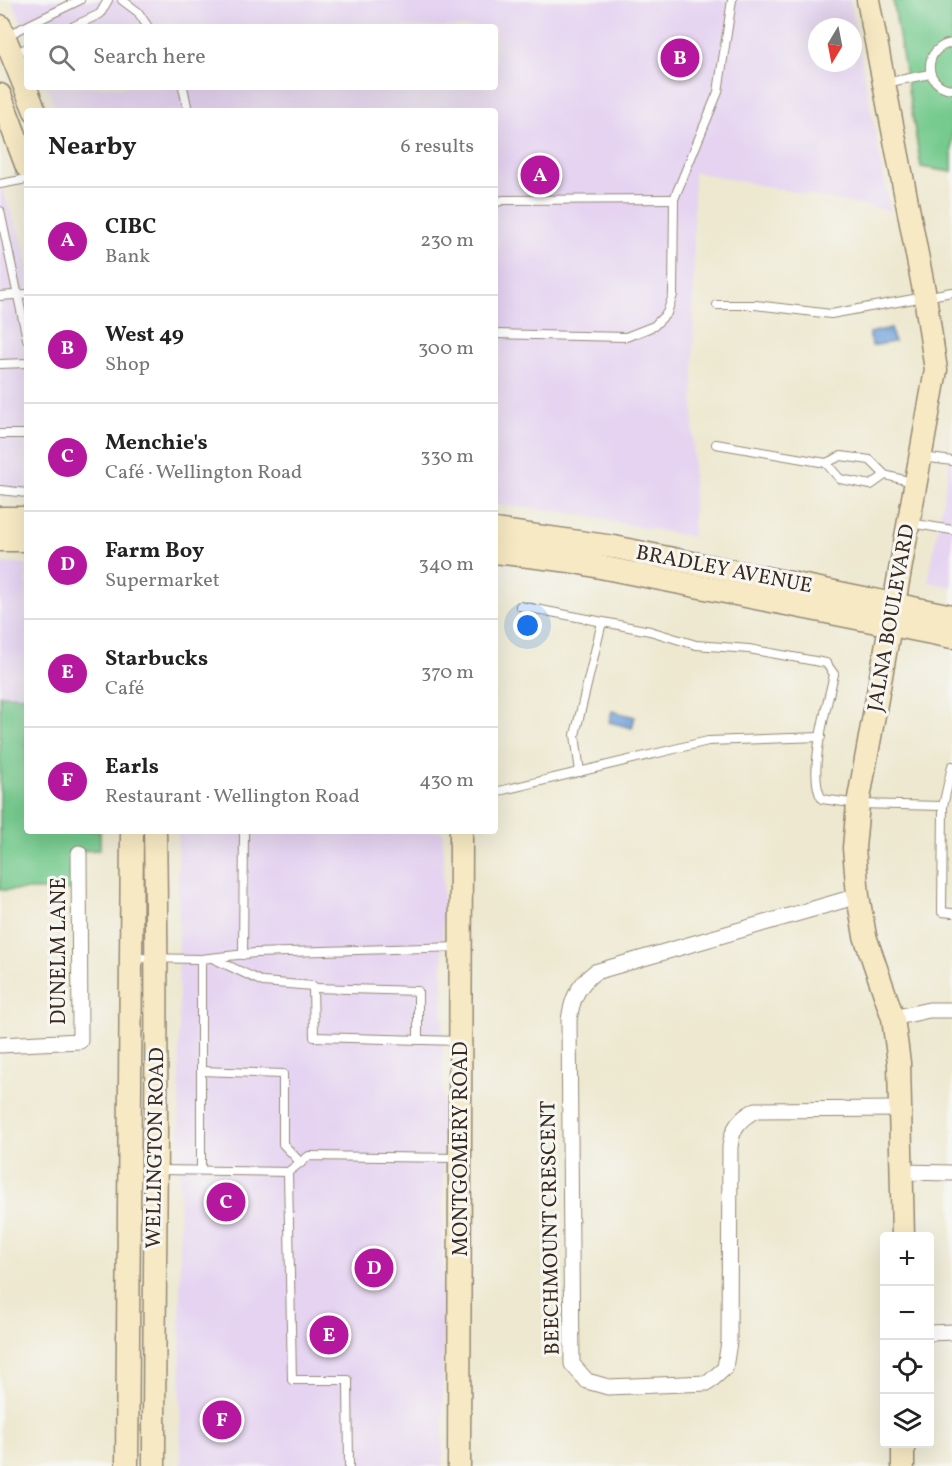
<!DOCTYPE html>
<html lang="en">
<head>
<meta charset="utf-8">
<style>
	:root { --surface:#fff; --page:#f6f6f6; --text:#222; --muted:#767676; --line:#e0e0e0; --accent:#b5179e }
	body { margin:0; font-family:Vollkorn,serif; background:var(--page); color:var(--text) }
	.controls { position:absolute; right:18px; bottom:18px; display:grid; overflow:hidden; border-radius:6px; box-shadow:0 6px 24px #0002 }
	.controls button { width:54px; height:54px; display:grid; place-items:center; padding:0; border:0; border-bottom:2px solid var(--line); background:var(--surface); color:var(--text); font:30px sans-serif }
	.compass { position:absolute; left:808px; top:18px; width:54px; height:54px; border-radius:50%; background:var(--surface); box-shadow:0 6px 24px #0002; rotate:190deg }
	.you { position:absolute; left:528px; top:626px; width:21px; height:21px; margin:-15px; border:4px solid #fff; border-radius:50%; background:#1a73e8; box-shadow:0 0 0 9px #1a73e833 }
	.badge { display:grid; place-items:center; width:39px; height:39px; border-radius:50%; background:var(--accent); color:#fff; font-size:20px; font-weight:700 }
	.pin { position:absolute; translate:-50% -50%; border:3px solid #fff; box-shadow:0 2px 6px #0006 }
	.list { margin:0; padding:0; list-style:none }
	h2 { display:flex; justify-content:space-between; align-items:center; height:78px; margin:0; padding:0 24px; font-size:26px }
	h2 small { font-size:20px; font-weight:400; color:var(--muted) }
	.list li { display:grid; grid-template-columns:39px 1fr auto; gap:18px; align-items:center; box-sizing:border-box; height:108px; padding:0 24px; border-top:2px solid var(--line) }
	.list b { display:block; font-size:22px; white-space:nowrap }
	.list p { margin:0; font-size:20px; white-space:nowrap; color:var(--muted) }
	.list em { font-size:20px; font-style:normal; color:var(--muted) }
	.icon { flex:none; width:33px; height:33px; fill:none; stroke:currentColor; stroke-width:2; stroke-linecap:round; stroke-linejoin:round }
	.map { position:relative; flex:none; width:952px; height:1466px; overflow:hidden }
	.search { position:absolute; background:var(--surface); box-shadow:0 6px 24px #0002; left:24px; top:24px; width:474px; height:66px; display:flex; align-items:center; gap:15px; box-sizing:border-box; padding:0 21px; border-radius:6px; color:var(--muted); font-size:22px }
	.panel { position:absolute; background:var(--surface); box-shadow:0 6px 24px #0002; left:24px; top:108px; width:474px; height:726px; border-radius:6px }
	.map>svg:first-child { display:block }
</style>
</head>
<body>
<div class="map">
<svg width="952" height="1466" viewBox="0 0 952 1466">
	<rect width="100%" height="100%" fill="#f6f6f2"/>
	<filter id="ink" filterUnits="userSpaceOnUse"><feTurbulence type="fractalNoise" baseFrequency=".0167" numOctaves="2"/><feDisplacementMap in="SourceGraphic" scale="12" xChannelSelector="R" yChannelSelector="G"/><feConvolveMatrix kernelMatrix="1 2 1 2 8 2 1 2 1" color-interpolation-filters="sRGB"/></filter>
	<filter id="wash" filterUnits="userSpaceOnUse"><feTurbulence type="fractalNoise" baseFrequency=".008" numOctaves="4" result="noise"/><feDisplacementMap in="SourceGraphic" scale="24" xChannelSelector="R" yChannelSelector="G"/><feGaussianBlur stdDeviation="1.35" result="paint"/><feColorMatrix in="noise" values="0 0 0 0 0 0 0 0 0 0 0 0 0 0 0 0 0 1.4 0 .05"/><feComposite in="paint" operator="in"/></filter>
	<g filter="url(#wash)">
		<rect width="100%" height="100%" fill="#ede8cf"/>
		<g fill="#e5d3f1" fill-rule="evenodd">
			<path d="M12,0h838l40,211 -196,-39 -1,365 -129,-25 -69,-7v-394h-438l-10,-24h448v-60h-468v9zM817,27h36v36h-36z"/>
			<polygon points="0,184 27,253 27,498 0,497"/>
			<polygon points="952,450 952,587 928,582"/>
			<polygon points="0,563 27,564 27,696 0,695"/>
			<polygon points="178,831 443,831 443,1466 181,1466"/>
		</g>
		<g fill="#76ca8e" stroke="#587a56" stroke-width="1.5">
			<polygon points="893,0 952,0 952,172 921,167"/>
			<polygon points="0,695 27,696 27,831 100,831 100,850 71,851 72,890 0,890"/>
		</g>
		<g fill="#6fa0da" stroke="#55657c" stroke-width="1.5">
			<polygon points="891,328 894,342 872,346 869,333"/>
			<polygon points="612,711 635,717 632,728 609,722"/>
		</g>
	</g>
	<g filter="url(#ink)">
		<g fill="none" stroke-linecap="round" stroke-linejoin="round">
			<g stroke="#948976" stroke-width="10">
				<g id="lane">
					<polyline points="122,0 138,12 148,27"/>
					<polyline points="72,27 100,14 108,0"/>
					<polyline points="6,36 80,0"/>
					<path d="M952,43c-29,4 -30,43 0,46"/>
					<polyline points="14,54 27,48"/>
					<polyline points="885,83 930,74"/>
					<polyline points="183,87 188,111"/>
					<polyline points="0,184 27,179"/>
					<polyline points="495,203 503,200 674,199"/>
					<polyline points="0,211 27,339"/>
					<polyline points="0,296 27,294"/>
					<polyline points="717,305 755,305 831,314 952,292"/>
					<polyline points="495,334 626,337 654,326 667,313 673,295 674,199 718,92 732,0"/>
					<polyline points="0,364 27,363"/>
					<polyline points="0,434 27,434"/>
					<polyline points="716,444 826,463"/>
					<polyline points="923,457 952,461"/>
					<polyline points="885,475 871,485 840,479 826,463 841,456 870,460 885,475 912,482"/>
					<polyline points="0,490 27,493"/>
					<polyline points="910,523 952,530"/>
					<path d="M520,606l130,25 46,14 53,4 77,14 8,11c-6,29 -28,101 -12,125l36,5 85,2"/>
					<polyline points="952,766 943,806 942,912 952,913"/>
					<polyline points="580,772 575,735 602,622"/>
					<polyline points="495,792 708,741 821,737"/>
					<polyline points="243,955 244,831"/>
					<polyline points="134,958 201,959 201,1169"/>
					<polyline points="212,958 263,982 313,986 314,1037 459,1041"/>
					<polyline points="201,959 255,953 460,947"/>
					<polyline points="314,988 418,991 418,1040"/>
					<polyline points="201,1071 283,1074 283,1144 301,1163"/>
					<polyline points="159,1170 288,1172 309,1156 457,1158"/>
					<polyline points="288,1172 292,1380 348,1380 349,1466"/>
				</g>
			</g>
			<g stroke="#948976" stroke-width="17">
				<g id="street">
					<path d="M858,896l-263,76c-17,13 -23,27 -26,48l3,344 15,17 21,6 100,-4 17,-15 4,-26 1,-195c2,-19 9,-28 26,-37l145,-1"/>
					<polyline points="893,1018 929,1010 952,1010"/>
					<polyline points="0,1045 80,1041 79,853"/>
					<polyline points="903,1172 952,1173"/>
					<polyline points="930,1333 952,1332"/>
				</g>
			</g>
			<g stroke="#948976" stroke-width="25">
				<g id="secondary">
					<polyline points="868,0 925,296 936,370 858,804 854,848 858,896 865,936 893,1018 899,1063 903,1236"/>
					<polyline points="0,26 35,111"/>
					<polyline points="0,95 27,167"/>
					<polyline points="0,518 27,518"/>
					<polyline points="495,530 614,547 952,616"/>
					<polyline points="0,540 27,540"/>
					<polyline points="495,552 570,561 952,637"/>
					<polyline points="903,1444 903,1466"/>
					<polyline points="127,1466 132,831"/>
					<path d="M154,1466c0,-212 5,-423 1,-635"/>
					<polyline points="459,1466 461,831"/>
				</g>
			</g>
			<use href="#lane" stroke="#fff" stroke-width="8"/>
			<use href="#street" stroke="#fff" stroke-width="15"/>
			<use href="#secondary" stroke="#f7e9c3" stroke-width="22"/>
		</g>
	</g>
	<g text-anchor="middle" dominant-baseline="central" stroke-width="6" stroke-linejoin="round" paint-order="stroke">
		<g font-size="21" fill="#3b2a1e" stroke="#f6f6f2">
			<text transform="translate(724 570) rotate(11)">BRADLEY AVENUE</text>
			<text transform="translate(892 618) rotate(-80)">JALNA BOULEVARD</text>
			<text transform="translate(59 951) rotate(-90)">DUNELM LANE</text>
			<text transform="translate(156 1148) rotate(-89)">WELLINGTON ROAD</text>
			<text transform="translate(461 1149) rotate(-90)">MONTGOMERY ROAD</text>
			<text transform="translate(551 1228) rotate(-91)">BEECHMOUNT CRESCENT</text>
		</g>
	</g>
</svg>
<div class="controls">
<button>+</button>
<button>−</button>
<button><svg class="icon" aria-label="locate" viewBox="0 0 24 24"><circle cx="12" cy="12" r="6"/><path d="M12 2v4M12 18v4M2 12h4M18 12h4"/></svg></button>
<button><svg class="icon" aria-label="layers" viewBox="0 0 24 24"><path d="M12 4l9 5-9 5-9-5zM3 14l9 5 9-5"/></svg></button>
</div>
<svg class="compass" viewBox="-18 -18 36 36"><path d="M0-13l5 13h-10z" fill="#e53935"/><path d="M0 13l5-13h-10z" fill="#767676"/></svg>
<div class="you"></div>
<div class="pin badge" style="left:540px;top:175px">A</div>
<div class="pin badge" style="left:680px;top:58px">B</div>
<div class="pin badge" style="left:226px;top:1202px">C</div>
<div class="pin badge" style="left:374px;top:1268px">D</div>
<div class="pin badge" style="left:329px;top:1335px">E</div>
<div class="pin badge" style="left:222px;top:1420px">F</div>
<div class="search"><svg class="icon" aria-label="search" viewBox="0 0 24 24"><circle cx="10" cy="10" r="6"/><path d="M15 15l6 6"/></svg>Search here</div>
<section class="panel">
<h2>Nearby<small>6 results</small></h2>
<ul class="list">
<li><span class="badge">A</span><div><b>CIBC</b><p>Bank</p></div><em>230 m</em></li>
<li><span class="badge">B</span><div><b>West 49</b><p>Shop</p></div><em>300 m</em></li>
<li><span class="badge">C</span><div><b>Menchie's</b><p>Café · Wellington Road</p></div><em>330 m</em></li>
<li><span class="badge">D</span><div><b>Farm Boy</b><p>Supermarket</p></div><em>340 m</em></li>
<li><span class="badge">E</span><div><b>Starbucks</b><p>Café</p></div><em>370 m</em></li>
<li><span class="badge">F</span><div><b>Earls</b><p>Restaurant · Wellington Road</p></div><em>430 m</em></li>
</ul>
</section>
</div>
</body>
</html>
